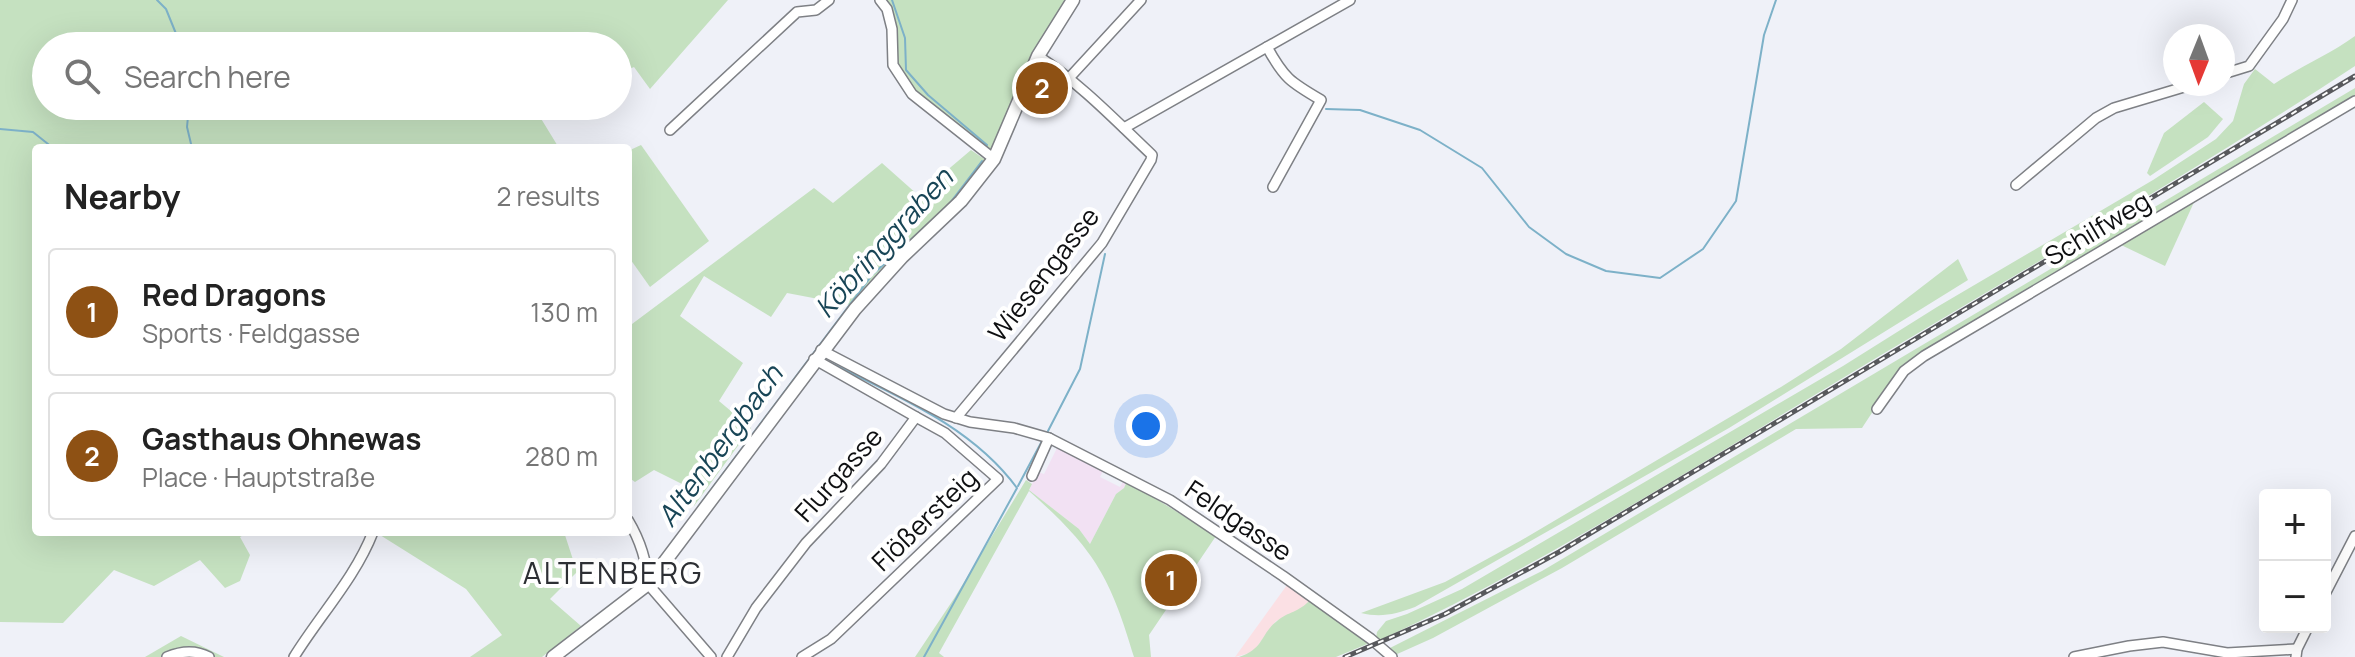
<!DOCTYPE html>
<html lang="en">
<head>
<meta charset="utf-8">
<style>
	:root { --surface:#fff; --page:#f6f6f6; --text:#222; --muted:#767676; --line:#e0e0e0; --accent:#8e5114 }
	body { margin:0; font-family:Manrope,sans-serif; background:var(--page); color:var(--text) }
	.controls { position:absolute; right:24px; bottom:24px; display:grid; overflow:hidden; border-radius:8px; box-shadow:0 8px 32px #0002 }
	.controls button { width:72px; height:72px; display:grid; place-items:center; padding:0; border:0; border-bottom:2px solid var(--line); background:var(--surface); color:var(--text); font:40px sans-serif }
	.compass { position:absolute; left:2163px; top:24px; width:72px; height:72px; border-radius:50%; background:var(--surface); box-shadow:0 8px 32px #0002; rotate:181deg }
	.you { position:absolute; left:1146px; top:426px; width:28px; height:28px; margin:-20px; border:6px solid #fff; border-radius:50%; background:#1a73e8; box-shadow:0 0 0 12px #1a73e833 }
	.badge { display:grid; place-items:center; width:52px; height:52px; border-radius:50%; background:var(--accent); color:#fff; font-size:26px; font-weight:700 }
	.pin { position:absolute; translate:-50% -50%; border:4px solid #fff; box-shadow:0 2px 8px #0006 }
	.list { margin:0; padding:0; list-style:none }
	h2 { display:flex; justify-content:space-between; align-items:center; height:104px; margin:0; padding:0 32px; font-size:34px }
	h2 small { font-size:26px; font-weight:400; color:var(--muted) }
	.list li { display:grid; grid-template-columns:52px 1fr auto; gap:24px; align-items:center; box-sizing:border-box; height:128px; margin:0 16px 16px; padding:0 16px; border:2px solid var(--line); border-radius:8px }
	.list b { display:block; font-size:30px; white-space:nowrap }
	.list p { margin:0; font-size:26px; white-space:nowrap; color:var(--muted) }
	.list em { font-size:26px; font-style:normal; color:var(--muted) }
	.icon { flex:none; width:44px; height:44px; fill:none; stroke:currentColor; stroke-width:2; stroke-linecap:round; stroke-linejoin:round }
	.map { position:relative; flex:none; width:2355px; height:657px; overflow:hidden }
	.search { position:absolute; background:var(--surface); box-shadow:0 8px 32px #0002; left:32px; top:32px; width:600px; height:88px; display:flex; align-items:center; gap:20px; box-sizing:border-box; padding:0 28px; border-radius:44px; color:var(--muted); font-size:30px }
	.panel { position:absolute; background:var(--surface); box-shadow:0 8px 32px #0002; left:32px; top:144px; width:600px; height:392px; border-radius:8px }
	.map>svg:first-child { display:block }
</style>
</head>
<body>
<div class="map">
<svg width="2355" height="657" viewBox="0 0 2355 657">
	<rect width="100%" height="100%" fill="#eff1f8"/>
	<polygon fill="#fbe0e4" points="1287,585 1310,600 1301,611 1276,621 1253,652 1235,657"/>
	<polygon fill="#f2e1f3" points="1058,446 1104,469 1100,477 1120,487 1124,480 1127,481 1124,488 1116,494 1090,544 1079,529 1029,490 1038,472 1044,474"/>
	<g fill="#c5e1c0">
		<polygon points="0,0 728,0 650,89 634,67 618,74 618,46 46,46 46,106 552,106 537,112 559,148 36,148 36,532 249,532 240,537 250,555 240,581 225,588 200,560 154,586 114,570 63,623 0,622"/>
		<polygon points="885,0 1071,0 992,154 911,88 895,63"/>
		<path d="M2355,36v30c-172,113 -351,215 -527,321 -147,88 -292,181 -448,253l-4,-2 1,-6 9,-11 21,-7 55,-25 381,-223 94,-59 216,-127 63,-41 17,-18 11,-37 11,-15 19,15c27,-18 55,-29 81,-48z"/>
		<polygon points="2355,88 2355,95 1902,367 1862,428 1796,429 1562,568 1433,638 1395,655 1388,649 1542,571"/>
		<polygon points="2204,102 2223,119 2208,137 2150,176 2147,173 2164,133"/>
		<polygon points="641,145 709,241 650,287 628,256 628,151"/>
		<polygon points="971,150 987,161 946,212 850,305 787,293 771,317 704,276 680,316 743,363 719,401 751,428 694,506 682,484 654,470 635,482 628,477 628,327 814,188 833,203 882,163 918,195"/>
		<polygon points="2195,200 2165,266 2119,244"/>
		<path d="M1958,259l10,21 -239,148 -314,179c-19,7 -34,11 -54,6l84,-31 75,-41 261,-154 60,-38z"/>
		<path d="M1026,480l6,4 -3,6 50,39 11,15 26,-50 8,-6 3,-7 89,55 -67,99 2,22h-17c-24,-82 -41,-109 -105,-166l-90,162 5,4h-29l40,-60z"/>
		<polygon points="381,532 564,532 577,572 550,599 581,626 542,657 470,657 502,635 466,589 380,535"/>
		<path d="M1310,600l62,42 -36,15h-97c26,-9 21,-23 38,-36 12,-10 21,-8 33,-21z"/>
		<polygon points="181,636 224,657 145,657"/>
	</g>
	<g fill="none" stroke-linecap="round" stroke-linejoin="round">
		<g stroke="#7db1c8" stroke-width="2">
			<polyline points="157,0 166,9 181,46"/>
			<polyline points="892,0 905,38 906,70 928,95 987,145"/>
			<polyline points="189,106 187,127 192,148"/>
			<polyline points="1326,109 1360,110 1420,130 1482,168 1529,227 1566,254 1606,271 1660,278 1703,249 1736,201 1764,35 1776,0"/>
			<polyline points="0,129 33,132 53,148"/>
			<polyline points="950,203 982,161"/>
			<path d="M827,361c67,34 144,64 190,127l-93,169"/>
			<polyline points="1048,431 1080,369 1105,254"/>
			<polyline points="1018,486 1042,441"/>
			<polyline points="698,507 872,275 937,216"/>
		</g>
		<g stroke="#7e8085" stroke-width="12">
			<g id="street">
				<polyline points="880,0 887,9 892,29 893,65 912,94 994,159"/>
				<path d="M1267,47c17,31 23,35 54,53l-48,87"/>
				<polyline points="2223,74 2249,66 2283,19 2292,0"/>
				<polyline points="1070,77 1141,0"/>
				<polyline points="1124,128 1350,0"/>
				<polyline points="670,130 797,12 816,10 829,0"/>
				<polyline points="2016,185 2096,118 2114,108 2194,84"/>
				<polyline points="821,350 944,414 970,422 1014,428 1049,438 1170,500 1283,576 1371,639 1392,657"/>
				<polyline points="1877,409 1904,371 1924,356 2355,101"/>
				<path d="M956,418l146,-175 49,-83 1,-5c-37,-35 -71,-71 -114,-99"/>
				<polyline points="1032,476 1049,438"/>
				<path d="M628,520c12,20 19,41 20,64l63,73"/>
				<polyline points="2325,594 2355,536"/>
				<path d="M167,657c14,-6 29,-7 42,0"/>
				<path d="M294,657c26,-42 61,-79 79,-125"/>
				<polyline points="727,657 756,608 806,543 881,464 916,417 814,359"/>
				<polyline points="802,657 831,639 998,479 945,433 916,417"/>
				<polyline points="2074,657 2129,646 2163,642 2227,653 2297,649"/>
				<polyline points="2296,657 2297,649 2308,627"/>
			</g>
		</g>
		<g stroke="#7e8085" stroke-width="15">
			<polyline id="secondary" points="553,657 648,584 855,309 902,257 961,201 994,159 1038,56 1073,0"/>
		</g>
		<use href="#street" stroke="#fff" stroke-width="9"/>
		<use href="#secondary" stroke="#fff" stroke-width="12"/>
		<g stroke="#58595d" stroke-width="5">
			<polyline id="rail" points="1345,657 1445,614 1559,552 2355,76"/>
		</g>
		<use href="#rail" stroke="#fff" stroke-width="2" stroke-dasharray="6" stroke-linecap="butt"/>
	</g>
	<g text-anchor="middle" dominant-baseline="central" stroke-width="8" stroke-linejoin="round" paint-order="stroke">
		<g font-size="26" fill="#0e0f11" stroke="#fff">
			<text transform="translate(2097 228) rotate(-31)">Schilfweg</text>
			<text transform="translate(1043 274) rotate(-52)">Wiesengasse</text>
			<text transform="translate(838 474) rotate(-48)">Flurgasse</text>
			<text transform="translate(924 519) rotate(-44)">Flößersteig</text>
			<text transform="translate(1239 520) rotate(34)">Feldgasse</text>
		</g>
		<g font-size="28" font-style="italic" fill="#184556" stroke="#fff">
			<text transform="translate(883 242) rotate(-48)">Köbringgraben</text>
			<text transform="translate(719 445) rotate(-54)">Altenbergbach</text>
		</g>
		<g font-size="30" letter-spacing="2" fill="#2d2f34" stroke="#fff">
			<text x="613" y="572">ALTENBERG</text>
		</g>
	</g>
</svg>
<div class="controls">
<button>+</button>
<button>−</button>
</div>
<svg class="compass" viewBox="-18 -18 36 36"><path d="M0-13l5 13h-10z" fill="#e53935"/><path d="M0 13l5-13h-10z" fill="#767676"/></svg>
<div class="you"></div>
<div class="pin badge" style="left:1171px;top:580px">1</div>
<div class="pin badge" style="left:1042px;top:88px">2</div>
<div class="search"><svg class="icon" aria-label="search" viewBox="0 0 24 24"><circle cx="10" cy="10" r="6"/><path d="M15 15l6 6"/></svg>Search here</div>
<section class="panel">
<h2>Nearby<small>2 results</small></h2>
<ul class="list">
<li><span class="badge">1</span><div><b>Red Dragons</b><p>Sports · Feldgasse</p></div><em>130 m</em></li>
<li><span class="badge">2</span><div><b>Gasthaus Ohnewas</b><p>Place · Hauptstraße</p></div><em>280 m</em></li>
</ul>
</section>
</div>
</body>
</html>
